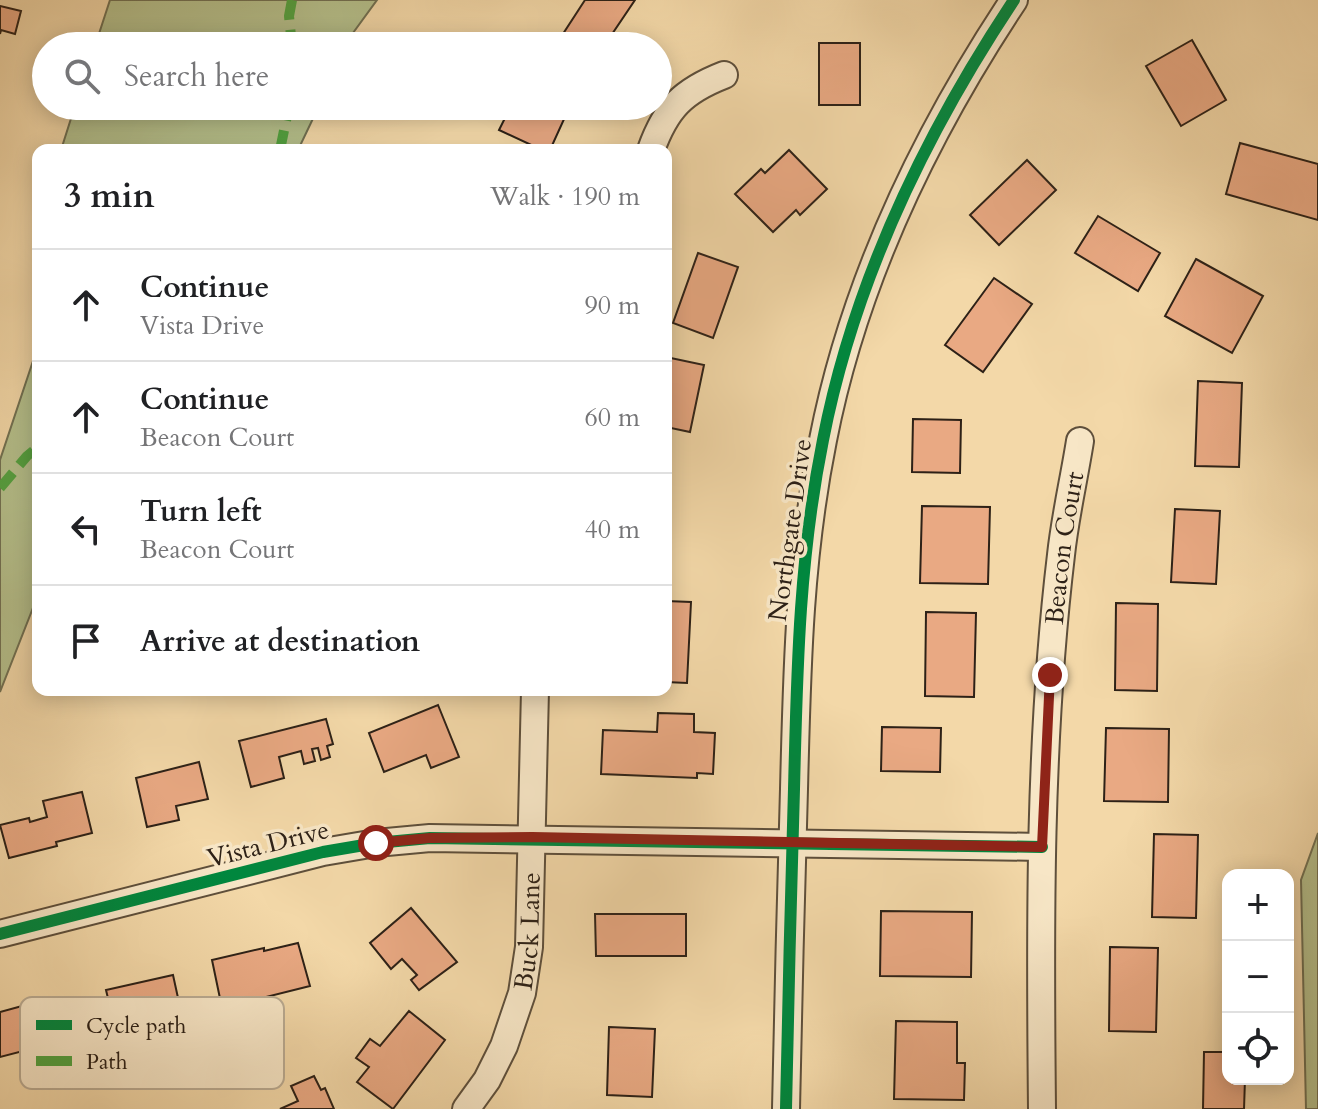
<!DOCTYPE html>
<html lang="en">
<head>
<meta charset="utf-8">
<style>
	:root { --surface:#fff; --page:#f6f6f6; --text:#202124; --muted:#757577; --line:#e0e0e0 }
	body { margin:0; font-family:Cardo,serif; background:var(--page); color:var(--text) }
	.controls { position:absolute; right:24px; bottom:24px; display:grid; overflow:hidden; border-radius:16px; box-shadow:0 4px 20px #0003 }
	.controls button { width:72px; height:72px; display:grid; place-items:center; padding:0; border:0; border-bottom:2px solid var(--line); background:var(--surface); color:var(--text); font:40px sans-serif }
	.stop { position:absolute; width:24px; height:24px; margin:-18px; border:6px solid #8f2418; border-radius:50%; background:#fff }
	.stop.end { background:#8f2418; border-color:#fff; box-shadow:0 2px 8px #0008 }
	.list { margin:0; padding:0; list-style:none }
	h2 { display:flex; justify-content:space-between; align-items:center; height:104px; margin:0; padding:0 32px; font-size:34px }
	h2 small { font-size:26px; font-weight:400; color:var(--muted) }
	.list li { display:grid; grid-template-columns:52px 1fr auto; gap:24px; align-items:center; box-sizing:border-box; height:112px; padding:0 32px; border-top:2px solid var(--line) }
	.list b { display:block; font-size:30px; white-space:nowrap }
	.list p { margin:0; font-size:26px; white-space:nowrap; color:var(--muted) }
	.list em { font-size:26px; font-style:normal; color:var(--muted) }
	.icon { flex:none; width:44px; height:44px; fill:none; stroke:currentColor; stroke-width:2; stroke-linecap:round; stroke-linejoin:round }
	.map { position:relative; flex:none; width:1318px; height:1109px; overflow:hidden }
	.search { position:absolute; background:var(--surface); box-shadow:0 4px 20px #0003; left:32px; top:32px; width:640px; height:88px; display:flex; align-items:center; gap:20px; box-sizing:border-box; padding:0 28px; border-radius:44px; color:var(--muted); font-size:30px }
	.panel { position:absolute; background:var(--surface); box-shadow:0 4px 20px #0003; left:32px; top:144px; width:640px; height:552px; border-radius:16px }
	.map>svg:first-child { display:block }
</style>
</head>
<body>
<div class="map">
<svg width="1318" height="1109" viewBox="0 0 1318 1109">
	<rect width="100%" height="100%" fill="#f3d8a8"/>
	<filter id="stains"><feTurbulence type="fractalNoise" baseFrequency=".0025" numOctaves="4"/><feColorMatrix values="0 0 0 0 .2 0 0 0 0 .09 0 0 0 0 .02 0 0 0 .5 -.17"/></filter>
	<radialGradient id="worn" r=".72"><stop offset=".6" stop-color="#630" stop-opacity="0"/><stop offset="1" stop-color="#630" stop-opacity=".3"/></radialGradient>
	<g fill="#b5c08c" stroke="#717052" stroke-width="2">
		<polygon points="110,0 377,0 353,33 347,46 95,46"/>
		<polygon points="75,106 319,106 298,150 61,150"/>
		<polygon points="38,346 38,595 0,692 0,460"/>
		<polygon points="1318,833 1318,1109 1306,1109 1301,880"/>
	</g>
	<g fill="#e9a983" stroke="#2d2117" stroke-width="2">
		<polygon points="585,0 635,0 604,46 575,46 561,37"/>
		<polygon points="0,6 21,11 15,34 1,30 0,34"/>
		<polygon points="1192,40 1226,100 1181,126 1146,66"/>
		<rect x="819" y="43" width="41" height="62"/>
		<polygon points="511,106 570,106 550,150 542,150 499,130"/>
		<polygon points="1240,143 1318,164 1318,220 1226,194"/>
		<polygon points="789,150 827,189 800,215 796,210 773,232 735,194 761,169 765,173"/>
		<polygon points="1027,160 1056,190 999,245 970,215"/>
		<polygon points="1098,216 1160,253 1138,291 1075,253"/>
		<polygon points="698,253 738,267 713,338 673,323"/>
		<polygon points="1196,259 1263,296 1232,353 1165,316"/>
		<polygon points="994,278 1032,304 983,372 945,345"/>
		<polygon points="666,357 704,365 690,432 666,427"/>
		<polygon points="1198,381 1242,383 1239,467 1195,466"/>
		<polygon points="913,419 961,420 960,473 912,472"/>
		<polygon points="922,506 990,507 988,584 920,583"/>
		<polygon points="1175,509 1220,511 1216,584 1171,582"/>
		<polygon points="666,601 691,602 687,683 666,682"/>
		<polygon points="1116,603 1158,604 1157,691 1115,690"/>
		<polygon points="926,612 976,613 974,697 925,696"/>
		<polygon points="438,705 459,757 431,768 426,755 384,772 369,733"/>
		<polygon points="658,713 694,714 694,732 715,733 713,774 697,773 697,778 601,774 603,730 657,732"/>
		<polygon points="326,719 333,744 327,746 330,757 321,760 318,748 312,749 315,761 304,764 301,751 279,757 284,778 251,787 239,741"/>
		<polygon points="882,727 941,728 940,772 881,771"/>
		<polygon points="1106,728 1169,729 1168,802 1104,801"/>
		<polygon points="199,762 208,799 176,806 179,820 147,827 136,778"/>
		<polygon points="82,792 92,833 56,842 57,846 9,858 0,825 29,818 30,822 47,817 43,801"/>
		<polygon points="1154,834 1198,835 1196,918 1152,917"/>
		<polygon points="411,908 457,962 419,990 411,980 417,975 402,959 391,969 370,943"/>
		<polygon points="881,911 972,912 971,977 880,976"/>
		<polygon points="595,914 686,914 686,956 596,956"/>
		<polygon points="298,943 310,986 222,1008 212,960 264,948 264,951"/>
		<polygon points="1110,947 1158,948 1156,1032 1109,1031"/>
		<polygon points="173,975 187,1039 160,1045 156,1027 117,1036 106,990"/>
		<polygon points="33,1003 36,1012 64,1004 73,1038 0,1057 0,1012"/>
		<polygon points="409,1011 445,1040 393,1109 357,1082 369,1067 356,1058 370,1039 380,1046"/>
		<polygon points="896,1021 957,1022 957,1063 965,1063 964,1100 894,1099"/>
		<polygon points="609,1027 655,1029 652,1097 607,1095"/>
		<polygon points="1204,1052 1228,1052 1228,1079 1245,1079 1244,1109 1203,1109"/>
		<polygon points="314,1076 321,1090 325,1088 334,1109 280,1109 298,1101 291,1086"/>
	</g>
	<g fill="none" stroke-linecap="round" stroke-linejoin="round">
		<g stroke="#5e4f3b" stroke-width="30">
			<g id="minor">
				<path d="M651,150c15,-42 32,-59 73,-75"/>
				<polyline points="0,934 323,852 376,843 430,838 1042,847"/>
				<path id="s1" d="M466,1109l21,-29 17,-34 18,-53 7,-46 6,-257"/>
				<path d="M786,1109c2,-107 5,-213 8,-320 3,-120 5,-230 29,-349 31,-159 102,-306 191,-440"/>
				<path id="s2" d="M1042,1109c-2,-184 -3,-370 19,-554 4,-38 13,-76 19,-114"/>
			</g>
		</g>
		<use href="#minor" stroke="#f7e6c6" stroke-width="26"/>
		<g stroke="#52a240" stroke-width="10" stroke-dasharray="20 10" stroke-linecap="butt">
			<polyline points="292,0 289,16 292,46"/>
			<polyline points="280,150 289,106"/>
			<polyline points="0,488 27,456 38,447"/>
		</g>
		<g stroke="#f7e6c6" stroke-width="17">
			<g id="cycleway">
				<polyline points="0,934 323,852 376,843 430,838 1042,847"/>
				<path d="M786,1109c2,-107 5,-213 8,-320 3,-120 5,-230 29,-349 31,-159 102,-306 191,-440"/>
			</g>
		</g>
		<use href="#cycleway" stroke="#00873e" stroke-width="12"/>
	</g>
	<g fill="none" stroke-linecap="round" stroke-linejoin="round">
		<polyline stroke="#8f2418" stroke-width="10" points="376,843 430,838 532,837 1042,847 1050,675"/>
	</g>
	<g text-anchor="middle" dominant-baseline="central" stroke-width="7" stroke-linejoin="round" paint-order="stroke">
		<g font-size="26" fill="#2d2117" stroke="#f7e6c6">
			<text transform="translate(790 530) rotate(-82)">Northgate Drive</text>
			<text stroke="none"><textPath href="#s2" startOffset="562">Beacon Court</textPath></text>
			<text transform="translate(268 844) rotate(-14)">Vista Drive</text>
			<text stroke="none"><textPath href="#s1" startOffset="192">Buck Lane</textPath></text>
		</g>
	</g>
	<rect x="20" y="997" width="264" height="92" rx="12" fill="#f7e6c6" stroke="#baab92" stroke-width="2"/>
	<rect x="36" y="1020" width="36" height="10" fill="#00873e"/>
	<rect x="36" y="1056" width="36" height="10" fill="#52a240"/>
	<g font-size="22" fill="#2d2117">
		<text x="86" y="1033">Cycle path</text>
		<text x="86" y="1069">Path</text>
	</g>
	<rect width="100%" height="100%" filter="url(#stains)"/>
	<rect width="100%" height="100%" fill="url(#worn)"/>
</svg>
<div class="controls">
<button>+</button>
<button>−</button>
<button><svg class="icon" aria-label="locate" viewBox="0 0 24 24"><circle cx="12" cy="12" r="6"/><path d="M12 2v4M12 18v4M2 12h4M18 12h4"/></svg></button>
</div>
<div class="stop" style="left:376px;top:843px"></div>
<div class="stop end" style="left:1050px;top:675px"></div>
<div class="search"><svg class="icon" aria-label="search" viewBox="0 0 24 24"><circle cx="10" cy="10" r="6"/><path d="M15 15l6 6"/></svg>Search here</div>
<section class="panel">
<h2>3 min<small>Walk · 190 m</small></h2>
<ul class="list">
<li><svg class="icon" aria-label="ahead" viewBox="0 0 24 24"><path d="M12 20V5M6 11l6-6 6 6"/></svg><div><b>Continue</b><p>Vista Drive</p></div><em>90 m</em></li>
<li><svg class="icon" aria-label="ahead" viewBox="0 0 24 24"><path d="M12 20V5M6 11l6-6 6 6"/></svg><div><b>Continue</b><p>Beacon Court</p></div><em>60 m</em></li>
<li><svg class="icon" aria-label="left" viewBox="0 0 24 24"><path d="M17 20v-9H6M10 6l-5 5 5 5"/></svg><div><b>Turn left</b><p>Beacon Court</p></div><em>40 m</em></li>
<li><svg class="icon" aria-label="arrive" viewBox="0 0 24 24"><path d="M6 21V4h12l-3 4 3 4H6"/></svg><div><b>Arrive at destination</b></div></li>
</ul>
</section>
</div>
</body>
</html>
